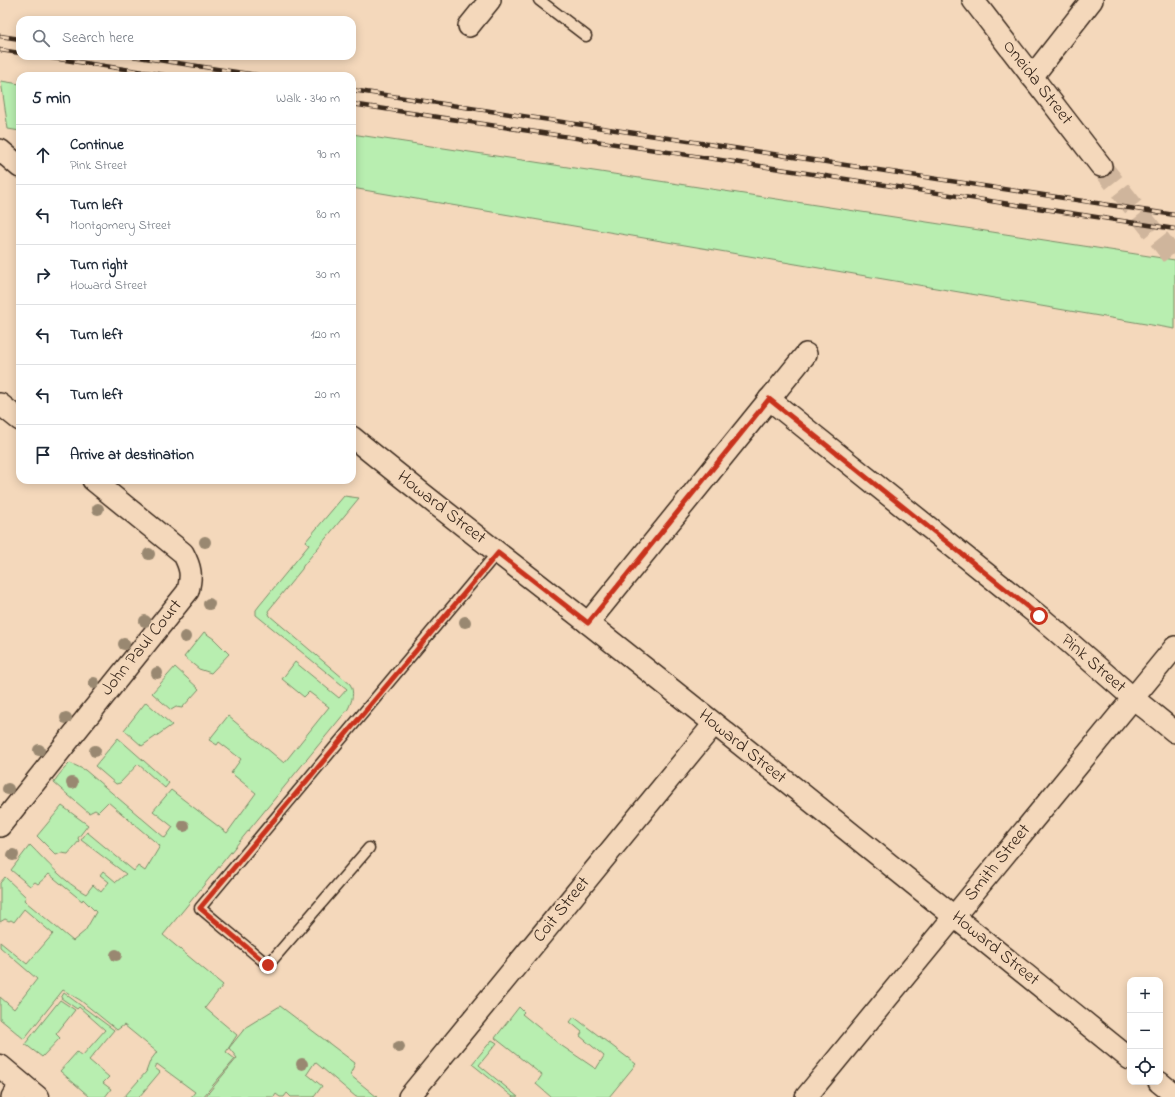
<!DOCTYPE html>
<html lang="en">
<head>
<meta charset="utf-8">
<style>
	:root { --surface:#fff; --page:#f6f6f7; --text:#1f2937; --muted:#747a83; --line:#e0e1e3 }
	body { margin:0; font-family:"Indie Flower",sans-serif; background:var(--page); color:var(--text) }
	.controls { position:absolute; right:12px; bottom:12px; display:grid; overflow:hidden; border-radius:8px; box-shadow:0 2px 10px #0003 }
	.controls button { width:36px; height:36px; display:grid; place-items:center; padding:0; border:0; border-bottom:1px solid var(--line); background:var(--surface); color:var(--text); font:20px sans-serif }
	.stop { position:absolute; width:12px; height:12px; margin:-9px; border:3px solid #c8321e; border-radius:50%; background:#fff }
	.stop.end { background:#c8321e; border-color:#fff; box-shadow:0 1px 4px #0008 }
	.list { margin:0; padding:0; list-style:none }
	h2 { display:flex; justify-content:space-between; align-items:center; height:52px; margin:0; padding:0 16px; font-size:17px }
	h2 small { font-size:13px; font-weight:400; color:var(--muted) }
	.list li { display:grid; grid-template-columns:26px 1fr auto; gap:12px; align-items:center; box-sizing:border-box; height:60px; padding:0 16px; border-top:1px solid var(--line) }
	.list b { display:block; font-size:15px; white-space:nowrap }
	.list p { margin:0; font-size:13px; white-space:nowrap; color:var(--muted) }
	.list em { font-size:13px; font-style:normal; color:var(--muted) }
	.icon { flex:none; width:22px; height:22px; fill:none; stroke:currentColor; stroke-width:2; stroke-linecap:round; stroke-linejoin:round }
	.map { position:relative; flex:none; width:1175px; height:1097px; overflow:hidden }
	.search { position:absolute; background:var(--surface); box-shadow:0 2px 10px #0003; left:16px; top:16px; width:340px; height:44px; display:flex; align-items:center; gap:10px; box-sizing:border-box; padding:0 14px; border-radius:12px; color:var(--muted); font-size:15px }
	.panel { position:absolute; background:var(--surface); box-shadow:0 2px 10px #0003; left:16px; top:72px; width:340px; height:412px; border-radius:12px }
	.map>svg:first-child { display:block }
</style>
</head>
<body>
<div class="map">
<svg width="1175" height="1097" viewBox="0 0 1175 1097">
	<rect width="100%" height="100%" fill="#f4d8bb"/>
	<filter id="ink" filterUnits="userSpaceOnUse"><feTurbulence type="fractalNoise" baseFrequency=".025" numOctaves="2"/><feDisplacementMap in="SourceGraphic" scale="8" xChannelSelector="R" yChannelSelector="G"/><feConvolveMatrix kernelMatrix="1 2 1 2 8 2 1 2 1" color-interpolation-filters="sRGB"/></filter>
	<g filter="url(#ink)">
		<g fill="#b8eeb0" stroke="#7a8c67">
			<polygon points="1,81 20,84 20,131 8,129"/>
			<polygon points="352,134 1175,260 1175,329 352,188"/>
			<path d="M344,496l15,2 -56,68 -1,3 -34,42 2,5 80,68c5,8 2,17 -2,25l-185,226 60,50 -18,23 32,27 -11,17 9,7 -32,38h-12l4,-5 -38,-28 -2,4 5,4 -21,25h-15l22,-25 4,-11 7,-9 -33,-27 -7,5 -37,-30 -17,-10 -39,49 -24,-20v-22l14,12 23,-30 -37,-32v-5l27,22 26,-30 -29,-25 -10,13 -3,-2 -2,1 -4,-2 -5,3v-39l5,-6 21,20 -2,3 2,2 47,39 12,-10 11,-19 -13,-13 -1,2 -33,-27 -11,10 -3,-2 -5,4 -19,-16 19,-25c17,17 34,37 56,49l7,-9 8,7 8,-10 -9,-7 3,-4 13,11 10,-8 -45,-34 6,-8 47,39 4,-5 7,5 15,-25 -52,-44 -10,10 -3,-2 -6,3 -35,-30c2,-6 11,-15 16,-20l15,7 80,68 8,-11 -20,-16 18,-21 56,43 29,-40 -25,-20 10,-14 -22,-17 -2,3 -8,-5 19,-24 56,47 45,-56 -20,-15 -5,5 -22,-18 13,-17 44,36 8,-9 -91,-74v-5l3,-4 50,-61 -3,-4z"/>
			<polygon points="204,632 214,639 229,654 211,673 199,669 184,657"/>
			<polygon points="175,667 199,689 182,708 176,707 171,710 152,693"/>
			<polygon points="146,702 172,725 142,746 124,730"/>
			<polygon points="118,738 169,783 165,788 138,764 120,783 116,784 95,766"/>
			<polygon points="62,806 88,825 78,838 79,841 68,854 61,853 56,855 37,836"/>
			<polygon points="64,993 114,1030 89,1060 109,1077 103,1083 111,1089 105,1097 90,1097 60,1071 77,1052 82,1056 105,1030 79,1007 77,1009 61,998"/>
			<polygon points="60,1000 75,1010 56,1034 60,1038 42,1057 25,1044"/>
			<polygon points="280,1006 355,1063 350,1075 377,1097 356,1097 315,1062 307,1074 322,1086 314,1097 291,1097 287,1093 284,1097 280,1097 276,1094 274,1097 205,1097 237,1058 229,1048 246,1027"/>
			<polygon points="519,1007 524,1012 522,1014 559,1044 596,1069 604,1056 580,1036 582,1032 570,1022 574,1017 636,1064 609,1097 551,1097 536,1084 542,1075 495,1038"/>
			<polygon points="492,1040 497,1043 479,1065 518,1097 513,1097 472,1064"/>
		</g>
		<g fill="none" stroke-linecap="round" stroke-linejoin="round">
			<polyline stroke="#cfb59c" stroke-width="21" stroke-dasharray="21 10" stroke-linecap="butt" points="1101,166 1175,259"/>
			<g stroke="#3b2a1e" stroke-width="13">
				<g id="service">
					<polyline points="539,0 586,36"/>
					<polyline points="369,848 268,965 200,908 497,553"/>
				</g>
			</g>
			<g stroke="#3b2a1e" stroke-width="24">
				<g id="minor">
					<polyline points="973,0 1101,166"/>
					<polyline points="469,26 490,0"/>
					<polyline points="1032,77 1092,0"/>
					<polyline points="0,150 20,167"/>
					<polyline points="769,399 1039,616 1133,698 1175,732"/>
					<polyline points="0,404 20,420"/>
					<path d="M352,437c78,64 157,124 236,186 182,144 362,290 542,436"/>
					<polyline points="588,623 806,354"/>
					<path d="M0,826l188,-235c4,-16 3,-23 -5,-38l-90,-73"/>
					<polyline points="1159,1082 1175,1095"/>
					<polyline points="12,1097 22,1084"/>
					<polyline points="409,1097 714,724"/>
					<polyline points="806,1097 1175,647"/>
				</g>
			</g>
			<g stroke="#3b2a1e" stroke-width="25">
				<polyline id="secondary" points="0,1066 37,1097"/>
			</g>
			<use href="#service" stroke="#f4d8bb" stroke-width="10"/>
			<use href="#minor" stroke="#f4d8bb" stroke-width="21"/>
			<use href="#secondary" stroke="#f4d8bb" stroke-width="22"/>
			<g stroke="#3b2a1e" stroke-width="4.5">
				<g id="rail">
					<polyline points="0,36 20,39"/>
					<polyline points="0,50 20,53"/>
					<polyline points="39,56 170,76"/>
					<polyline points="132,56 263,76"/>
					<polyline points="352,90 1175,215"/>
					<polyline points="352,104 1175,229"/>
				</g>
			</g>
			<use href="#rail" stroke="#f4d8bb" stroke-width="3" stroke-dasharray="9" stroke-linecap="butt"/>
		</g>
		<g fill="#998871">
			<circle cx="98" cy="509" r="6"/>
			<circle cx="205" cy="542" r="6"/>
			<circle cx="149" cy="554" r="6"/>
			<circle cx="209" cy="604" r="6"/>
			<circle cx="145" cy="621" r="6"/>
			<circle cx="465" cy="622" r="6"/>
			<circle cx="185" cy="637" r="6"/>
			<circle cx="124" cy="644" r="6"/>
			<circle cx="157" cy="673" r="6"/>
			<circle cx="94" cy="683" r="6"/>
			<circle cx="66" cy="718" r="6"/>
			<circle cx="39" cy="750" r="6"/>
			<circle cx="95" cy="751" r="6"/>
			<circle cx="72" cy="783" r="6"/>
			<circle cx="8" cy="789" r="6"/>
			<circle cx="184" cy="826" r="6"/>
			<circle cx="13" cy="855" r="6"/>
			<circle cx="116" cy="955" r="6"/>
			<circle cx="399" cy="1047" r="6"/>
			<circle cx="302" cy="1064" r="6"/>
		</g>
	</g>
	<g fill="none" stroke-linecap="round" stroke-linejoin="round" filter="url(#ink)">
		<polyline stroke="#c8321e" stroke-width="5" points="268,965 200,908 498,553 588,623 769,399 1039,616"/>
	</g>
	<g text-anchor="middle" dominant-baseline="central" stroke-width="3" stroke-linejoin="round" paint-order="stroke">
		<g font-size="18" fill="#3b2a1e" stroke="#f4d8bb">
			<text transform="translate(1037 83) rotate(52)">Oneida Street</text>
			<text transform="translate(441 508) rotate(38)">Howard Street</text>
			<text transform="translate(142 648) rotate(-51)">John Paul Court</text>
			<text transform="translate(1093 664) rotate(41)">Pink Street</text>
			<text transform="translate(742 747) rotate(39)">Howard Street</text>
			<text transform="translate(998 863) rotate(-51)">Smith Street</text>
			<text transform="translate(562 910) rotate(-51)">Coit Street</text>
			<text transform="translate(995 949) rotate(39)">Howard Street</text>
		</g>
	</g>
</svg>
<div class="controls">
<button>+</button>
<button>−</button>
<button><svg class="icon" aria-label="locate" viewBox="0 0 24 24"><circle cx="12" cy="12" r="6"/><path d="M12 2v4M12 18v4M2 12h4M18 12h4"/></svg></button>
</div>
<div class="stop" style="left:1039px;top:616px"></div>
<div class="stop end" style="left:268px;top:965px"></div>
<div class="search"><svg class="icon" aria-label="search" viewBox="0 0 24 24"><circle cx="10" cy="10" r="6"/><path d="M15 15l6 6"/></svg>Search here</div>
<section class="panel">
<h2>5 min<small>Walk · 340 m</small></h2>
<ul class="list">
<li><svg class="icon" aria-label="ahead" viewBox="0 0 24 24"><path d="M12 20V5M6 11l6-6 6 6"/></svg><div><b>Continue</b><p>Pink Street</p></div><em>90 m</em></li>
<li><svg class="icon" aria-label="left" viewBox="0 0 24 24"><path d="M17 20v-9H6M10 6l-5 5 5 5"/></svg><div><b>Turn left</b><p>Montgomery Street</p></div><em>80 m</em></li>
<li><svg class="icon" aria-label="right" viewBox="0 0 24 24"><path d="M7 20v-9h11M14 6l5 5-5 5"/></svg><div><b>Turn right</b><p>Howard Street</p></div><em>30 m</em></li>
<li><svg class="icon" aria-label="left" viewBox="0 0 24 24"><path d="M17 20v-9H6M10 6l-5 5 5 5"/></svg><div><b>Turn left</b></div><em>120 m</em></li>
<li><svg class="icon" aria-label="left" viewBox="0 0 24 24"><path d="M17 20v-9H6M10 6l-5 5 5 5"/></svg><div><b>Turn left</b></div><em>20 m</em></li>
<li><svg class="icon" aria-label="arrive" viewBox="0 0 24 24"><path d="M6 21V4h12l-3 4 3 4H6"/></svg><div><b>Arrive at destination</b></div></li>
</ul>
</section>
</div>
</body>
</html>
